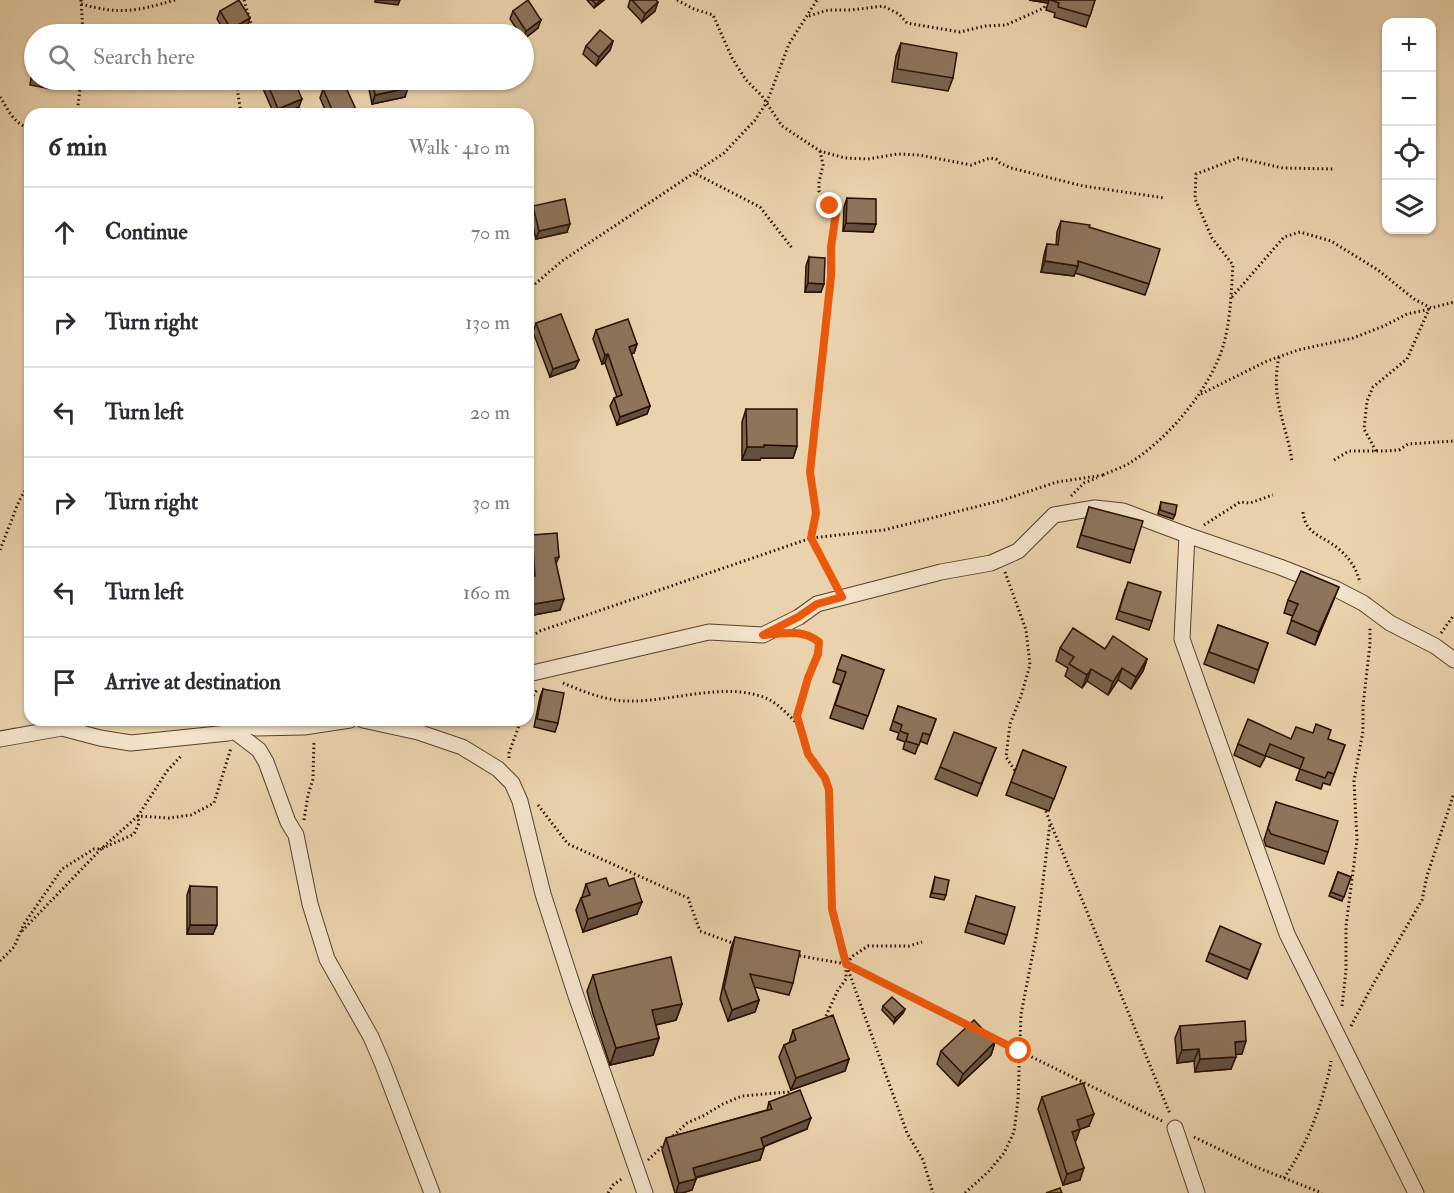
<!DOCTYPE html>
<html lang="en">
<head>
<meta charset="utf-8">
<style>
	:root { --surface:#fff; --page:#f7f7f7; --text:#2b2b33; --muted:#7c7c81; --line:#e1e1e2 }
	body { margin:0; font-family:"IM FELL Double Pica",serif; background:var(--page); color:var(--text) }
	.controls { position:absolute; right:18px; top:18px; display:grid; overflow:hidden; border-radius:12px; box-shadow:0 2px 4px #0004 }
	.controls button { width:54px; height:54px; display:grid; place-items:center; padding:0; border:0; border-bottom:2px solid var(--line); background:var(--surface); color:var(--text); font:30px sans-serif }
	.stop { position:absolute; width:18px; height:18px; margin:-14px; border:4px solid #ea580c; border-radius:50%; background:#fff }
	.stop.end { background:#ea580c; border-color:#fff; box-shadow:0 2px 6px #0008 }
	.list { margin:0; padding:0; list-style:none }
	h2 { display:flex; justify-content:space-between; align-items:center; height:78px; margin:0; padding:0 24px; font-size:26px }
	h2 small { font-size:20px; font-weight:400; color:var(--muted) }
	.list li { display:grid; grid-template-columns:39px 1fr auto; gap:18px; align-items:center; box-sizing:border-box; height:90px; padding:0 24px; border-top:2px solid var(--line) }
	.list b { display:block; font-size:22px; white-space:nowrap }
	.list em { font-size:20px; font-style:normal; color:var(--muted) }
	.icon { flex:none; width:33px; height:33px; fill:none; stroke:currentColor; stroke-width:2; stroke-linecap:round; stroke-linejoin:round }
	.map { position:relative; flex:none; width:1454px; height:1193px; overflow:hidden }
	.search { position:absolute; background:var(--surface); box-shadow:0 2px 4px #0004; left:24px; top:24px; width:510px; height:66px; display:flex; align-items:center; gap:15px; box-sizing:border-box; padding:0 21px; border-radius:33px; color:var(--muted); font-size:22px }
	.panel { position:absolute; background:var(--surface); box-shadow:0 2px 4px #0004; left:24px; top:108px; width:510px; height:618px; border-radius:18px }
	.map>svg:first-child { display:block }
</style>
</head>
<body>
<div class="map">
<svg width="1454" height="1193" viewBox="0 0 1454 1193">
	<rect width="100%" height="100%" fill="#ead2ac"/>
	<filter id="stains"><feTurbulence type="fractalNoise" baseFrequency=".00333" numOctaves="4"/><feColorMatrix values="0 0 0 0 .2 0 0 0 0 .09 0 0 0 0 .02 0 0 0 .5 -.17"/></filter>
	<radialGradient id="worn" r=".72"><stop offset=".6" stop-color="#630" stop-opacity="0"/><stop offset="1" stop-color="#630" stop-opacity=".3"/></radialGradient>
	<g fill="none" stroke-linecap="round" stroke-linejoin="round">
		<g stroke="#59402d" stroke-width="17">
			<g id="minor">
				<polyline points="1187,535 1182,639 1287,934 1416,1193"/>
				<polyline points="528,674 709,632 763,635 799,617 817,604 941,572 991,563 1018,551 1054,515 1095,508 1123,511 1187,535 1280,567 1336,589 1363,603 1390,623 1435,646 1454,660"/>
				<polyline points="363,720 418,732 462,747 498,769 512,783 520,801 543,894 575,993 645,1193"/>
				<polyline points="256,728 304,727 350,720"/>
				<polyline points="234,731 259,750 266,762 288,822 296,835 310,904 327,959 371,1037 383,1065 432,1193"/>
				<polyline points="0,739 62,728 100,738 131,743 228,733 270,720"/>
				<polyline points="1175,1128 1197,1193"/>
			</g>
		</g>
		<g stroke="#290f03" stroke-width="3" stroke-dasharray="1.5 3" stroke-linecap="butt">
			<polyline points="81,0 83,34"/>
			<polyline points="244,0 253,30"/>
			<polyline points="677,0 694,9 713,15 732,58 746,80 762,96 782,126 820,151 845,158 868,159 898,154 919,155 971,165 990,158 996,159 1000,163 1011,168 1083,186 1165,198"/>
			<path d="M81,4c39,11 56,7 94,-4"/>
			<polyline points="809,16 828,10 851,10 883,6 899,14 907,23 960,32 985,26 1006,25 1044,8 1047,0"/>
			<polyline points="236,80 241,114"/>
			<path d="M0,97c8,12 14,28 30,31"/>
			<polyline points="77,114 81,80"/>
			<polyline points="820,151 823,165 819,182 819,191 835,213 831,247 831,276 810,472 816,513 811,538 835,585"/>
			<polyline points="696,174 760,207 792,248"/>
			<polyline points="528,290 562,261 724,153 755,120 767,102 789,44 817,0"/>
			<polyline points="1232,297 1284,237 1300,232 1331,241 1378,270 1414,299 1431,308 1454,302"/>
			<path d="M1279,357c-9,42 7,65 13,104"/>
			<polyline points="1201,394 1267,361 1298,350 1353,338 1384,326 1407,314 1430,309"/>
			<polyline points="1376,451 1364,429 1367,401 1373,387 1407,359 1429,309"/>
			<polyline points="1334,460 1349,451 1385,451 1399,450 1408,444 1454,441"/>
			<path d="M1103,475c8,-4 18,-7 25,-11 40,-24 84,-77 96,-121 7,-26 7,-52 9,-78l-21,-27 -17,-39 1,-25 42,-16 45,10 50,1"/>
			<polyline points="1071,496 1084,483 1097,478"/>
			<path d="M1303,512c2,24 23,24 38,39 10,9 16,19 19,32"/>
			<polyline points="1204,525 1240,502 1250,503 1273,495"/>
			<polyline points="0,550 19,501 30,482"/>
			<polyline points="1005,572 1026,630 1030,665 1021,696 1010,724 1006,757 1017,774"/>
			<polyline points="803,633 819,642 818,654 808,678 797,716 808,754 825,778 829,790 832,909 846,964 907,1133 923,1160 933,1193"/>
			<polyline points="1441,633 1454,615"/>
			<polyline points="528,638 540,631 811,538 884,530 1003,500 1057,482 1104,475"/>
			<path d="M563,683c19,8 41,17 62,18 45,2 101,-21 143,-2 12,6 22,18 32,27"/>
			<polyline points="528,703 537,690"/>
			<polyline points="509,758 509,753 521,720"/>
			<polyline points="538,805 568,844 688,898 700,931 735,944"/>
			<polyline points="1044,807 1170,1114"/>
			<polyline points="304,820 308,795 313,779 314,741"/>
			<polyline points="22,931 101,849 138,816 169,818 191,815 214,803 231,748"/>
			<polyline points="795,955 846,964 971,1026"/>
			<polyline points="0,961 14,947 24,924 62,869 94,849 101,849 134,834 139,823 138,816 167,771 182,755"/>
			<polyline points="1342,1006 1346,971 1346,926 1357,840 1354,781 1363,731 1363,706 1370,644 1370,628"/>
			<polyline points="824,1020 838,990 846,979 846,964 853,956 868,946 909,946 922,942"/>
			<polyline points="1351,1026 1371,988 1422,900 1427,876 1454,793"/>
			<polyline points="987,1035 1162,1121"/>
			<polyline points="1194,1137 1256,1167 1322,1193"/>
			<polyline points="670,1139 687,1123 703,1116 723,1104 742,1096 788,1092 792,1087"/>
			<polyline points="648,1160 665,1144"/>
			<path d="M1284,1178c20,-29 33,-60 42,-94 2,-8 4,-15 5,-23"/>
			<polyline points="608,1193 613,1185 623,1178"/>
			<polyline points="965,1193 989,1171 1004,1153 1014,1132 1018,1100 1021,1014 1037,932 1050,823"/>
		</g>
		<use href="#minor" stroke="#f1e2c9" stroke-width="15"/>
	</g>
	<g fill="#79644e" stroke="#290f03" stroke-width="1.5">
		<polygon points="587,0 604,0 594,8"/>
		<polygon points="630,0 656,0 655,11 642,22 628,7"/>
		<polygon points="1029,0 1095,0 1086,27 1054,17 1055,13 1046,10 1048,3"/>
		<polygon points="220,11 247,27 233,34 226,34 217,19"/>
		<polygon points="513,11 538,28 524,39 524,34 520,34 510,19"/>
		<polygon points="613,41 610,50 596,66 583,54 586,46"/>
		<polygon points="901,43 953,78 948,91 892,82 896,56"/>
		<polygon points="34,59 34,80 54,80 51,89 30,85"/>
		<polygon points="263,80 294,80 299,107 282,114 274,114 261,84"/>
		<polygon points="369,80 406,80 405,97 372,104 368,84"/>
		<polygon points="323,89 358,114 327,114 320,98"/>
		<polygon points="847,198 873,232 843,231 844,207"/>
		<polygon points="533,206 567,232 536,239 530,215"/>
		<polygon points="1061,221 1089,227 1149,284 1145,295 1075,273 1074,276 1041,272 1044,255 1047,244 1056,245 1057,232"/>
		<polygon points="809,257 821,292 805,292 806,266"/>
		<polygon points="536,323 579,360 575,368 550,377 533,332"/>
		<polygon points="596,330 637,344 634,353 631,354 650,406 647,414 617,425 610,406 614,398 617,397 605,363 602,364 593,339"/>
		<polygon points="746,409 797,446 793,458 761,458 760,460 742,460 742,422"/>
		<polygon points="1161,502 1175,515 1173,519 1158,514"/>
		<polygon points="1089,507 1134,550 1130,563 1077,547"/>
		<polygon points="532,535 559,557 556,564 560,610 528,616 528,577 530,577 528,546"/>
		<polygon points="1125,590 1152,621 1149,630 1116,619"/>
		<polygon points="1334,599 1315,645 1287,633 1293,616 1284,613 1288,600"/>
		<polygon points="1218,625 1268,643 1254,683 1204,664"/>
		<polygon points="1060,648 1105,649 1147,659 1143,671 1131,689 1118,680 1108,695 1087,681 1082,688 1065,676 1068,668 1056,661"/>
		<polygon points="842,655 884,670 863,729 830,718 841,685 833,682"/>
		<polygon points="543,689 558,723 555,732 534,727 540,697"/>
		<polygon points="898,706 936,719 927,744 920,741 915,754 903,749 905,742 897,739 899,733 890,730"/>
		<polygon points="1291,739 1328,739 1345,745 1330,785 1323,783 1321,789 1296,780 1300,769 1266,756 1260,767 1234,755 1238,744"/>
		<polygon points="996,748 977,796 935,779 940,767"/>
		<polygon points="1023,750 1066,767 1049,811 1006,795"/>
		<polygon points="1276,802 1328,852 1324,864 1266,846 1264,840"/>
		<polygon points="1338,872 1351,877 1342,901 1329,896"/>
		<polygon points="935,877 946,895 944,900 930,897"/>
		<polygon points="586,884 609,886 637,914 583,932 576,910 581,898 582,897"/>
		<polygon points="190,886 213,934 187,934 187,895"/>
		<polygon points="976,896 1007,935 1004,944 965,932"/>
		<polygon points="735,937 793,983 789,995 754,987 759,1000 755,1012 728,1021 720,999 731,948"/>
		<polygon points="1258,952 1247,979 1206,961 1209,953"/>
		<polygon points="593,975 682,1004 676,1020 656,1025 659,1038 653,1055 610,1065 593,1014 587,991"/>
		<polygon points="883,1006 905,1009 903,1013 894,1023 882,1010"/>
		<polygon points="1180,1026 1242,1054 1235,1054 1231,1069 1195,1072 1194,1061 1177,1063 1175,1038"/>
		<polygon points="793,1030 849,1059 845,1071 791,1090 779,1057 784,1045 789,1043"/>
		<polygon points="995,1042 991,1055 958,1086 937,1064 941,1051"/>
		<polygon points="1042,1097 1089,1126 1080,1129 1075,1141 1080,1180 1063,1185 1038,1109"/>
		<polygon points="769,1102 807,1129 763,1147 764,1148 760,1160 696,1178 692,1190 682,1193 675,1193 662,1150 666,1138 767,1110"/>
	</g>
	<g fill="#635140" stroke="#290f03" stroke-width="1.5">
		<polygon points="375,0 400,0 398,5 375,2"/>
		<polygon points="601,0 604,0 594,8 596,4"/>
		<polygon points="1029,0 1049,0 1048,3"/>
		<polygon points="658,2 655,11 642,22 645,14"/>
		<polygon points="250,18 247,27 233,34 229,34 231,29"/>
		<polygon points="541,20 538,28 524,39 526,31"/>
		<polygon points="613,41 610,50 596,66 599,57"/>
		<polygon points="408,88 405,97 372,104 375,95"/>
		<polygon points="302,99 299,107 282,114 276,114 278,109"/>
		<polygon points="846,223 876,224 873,232 843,231"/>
		<polygon points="570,224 567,232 536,239 539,231"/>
		<polygon points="1045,261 1078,266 1074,276 1041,272"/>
		<polygon points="808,283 824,284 821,292 805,292"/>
		<polygon points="637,344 634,353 626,355 629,347"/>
		<polygon points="608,354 605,363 602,364 605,355"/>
		<polygon points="579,360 575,368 550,377 553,369"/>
		<polygon points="650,406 647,414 617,425 620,417"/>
		<polygon points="764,445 797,446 793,458 761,458 760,460 742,460 747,447"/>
		<polygon points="1339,587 1334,599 1315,645 1319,632"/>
		<polygon points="564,599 560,610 528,616 528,605"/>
		<polygon points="1147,659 1143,671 1131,689 1136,677"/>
		<polygon points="1122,668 1118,680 1108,695 1113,682"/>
		<polygon points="1091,669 1087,681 1082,688 1087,675"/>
		<polygon points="642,902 637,914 583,932 588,919"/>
		<polygon points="190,925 217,925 213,934 187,934"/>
		<polygon points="759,1000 755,1012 728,1021 732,1010"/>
		<polygon points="682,1004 676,1020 646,1027 652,1010"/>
		<polygon points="905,1009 903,1013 894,1023 895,1018"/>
		<polygon points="659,1038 653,1055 610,1065 616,1048"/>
		<polygon points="1246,1041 1242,1054 1230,1055 1235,1042"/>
		<polygon points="995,1042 991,1055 958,1086 963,1074"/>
		<polygon points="1199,1049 1194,1061 1177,1063 1182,1050"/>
		<polygon points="1236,1057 1231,1069 1195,1072 1200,1059"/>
		<polygon points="849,1059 845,1071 791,1090 796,1078"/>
		<polygon points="1094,1114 1089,1126 1073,1132 1077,1120"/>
		<polygon points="811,1118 807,1129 757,1149 761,1138"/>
		<polygon points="1080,1129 1076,1141 1068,1144 1072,1132"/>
		<polygon points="764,1148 760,1160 689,1179 693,1168"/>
		<polygon points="1084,1168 1080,1180 1063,1185 1067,1174"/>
		<polygon points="696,1179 692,1190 682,1193 676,1193 679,1183"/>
	</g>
	<g fill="#8d745b" stroke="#290f03" stroke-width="1.5">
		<polygon points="239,0 250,18 231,29 220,11"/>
		<polygon points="528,0 541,20 526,31 513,11"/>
		<polygon points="592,0 601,0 596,4"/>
		<polygon points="632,0 656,0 658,2 645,14"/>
		<polygon points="1051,0 1095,0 1090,16 1058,7 1059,3"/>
		<polygon points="600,30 613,41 599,57 586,46"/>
		<polygon points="901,43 957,53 953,78 897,69"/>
		<polygon points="266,80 294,80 302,99 278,109"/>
		<polygon points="372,80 406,80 408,88 375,95"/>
		<polygon points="343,81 358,114 334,114 323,89"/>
		<polygon points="847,198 876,199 876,224 846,223"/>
		<polygon points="565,199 570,224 539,231 533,206"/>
		<polygon points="1061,221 1090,225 1089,227 1160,249 1149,284 1078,261 1078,266 1045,261 1047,244 1058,245"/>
		<polygon points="809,257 825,258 824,284 808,283"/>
		<polygon points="561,314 579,360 553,369 536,323"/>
		<polygon points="628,319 637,344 629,347 650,406 620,417 614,398 622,395 608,354 605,355 596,330"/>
		<polygon points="746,409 797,409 797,446 764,445 764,447 747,447"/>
		<polygon points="1161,502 1177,505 1175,515 1160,510"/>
		<polygon points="1089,507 1143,521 1134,550 1081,535"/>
		<polygon points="557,533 559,557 555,558 564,599 528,605 528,577 535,576 532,535"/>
		<polygon points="1301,571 1339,587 1319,632 1291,620 1298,604 1288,600"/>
		<polygon points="1128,582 1161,592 1152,621 1119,611"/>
		<polygon points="1218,625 1268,643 1258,670 1209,652"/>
		<polygon points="1073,628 1105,649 1113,636 1147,659 1136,677 1122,668 1113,682 1091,669 1087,675 1069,664 1074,657 1060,648"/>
		<polygon points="842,655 884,670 868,716 835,705 846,672 837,669"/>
		<polygon points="543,689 564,693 558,723 537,719"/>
		<polygon points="898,706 936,719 930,735 923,733 919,745 906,741 908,734 900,731 902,725 893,721"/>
		<polygon points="1248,719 1291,739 1296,727 1313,733 1316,724 1331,730 1328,739 1345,745 1334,774 1328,772 1325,778 1300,769 1304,758 1270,744 1265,756 1238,744"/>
		<polygon points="954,732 996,748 981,784 940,767"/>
		<polygon points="1023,750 1066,767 1054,799 1011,782"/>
		<polygon points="1276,802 1338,821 1328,852 1271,834 1268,828"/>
		<polygon points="1338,872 1351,877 1344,897 1331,892"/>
		<polygon points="935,877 949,880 946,895 932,893"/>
		<polygon points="606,878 609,886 634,878 642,902 588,919 581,898 590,895 586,884"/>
		<polygon points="190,886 217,887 217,925 190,925"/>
		<polygon points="976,896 1015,907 1007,935 968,923"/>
		<polygon points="1220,926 1261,944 1250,970 1209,953"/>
		<polygon points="735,937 800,951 793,983 750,974 759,1000 732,1010 724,988"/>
		<polygon points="671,957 682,1004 652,1010 659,1038 616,1048 599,998 593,975"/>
		<polygon points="892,997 905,1009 895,1018 883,1006"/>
		<polygon points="833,1015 849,1059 796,1078 784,1045 796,1040 793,1030"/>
		<polygon points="974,1020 995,1042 963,1074 941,1051"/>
		<polygon points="1245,1021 1246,1041 1235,1042 1236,1057 1200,1059 1199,1049 1182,1050 1180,1026"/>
		<polygon points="1083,1083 1094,1114 1077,1120 1080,1129 1072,1132 1084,1168 1067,1174 1042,1097"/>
		<polygon points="800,1090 811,1118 761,1138 764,1148 693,1168 696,1179 679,1183 666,1138 772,1109 769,1102"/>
		<polygon points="1060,1188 1062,1193 1046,1193"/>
	</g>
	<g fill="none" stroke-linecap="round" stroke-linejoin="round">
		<path stroke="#ea580c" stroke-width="8" d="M830,206l6,7 -5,34v29l-21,196 6,41 -5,25 31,59 -25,7 -19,13 -35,18c21,-2 39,-6 56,7l-1,12 -10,24 -11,38 11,38 17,24 4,12 3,119 14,55 173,87"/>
	</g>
	<rect width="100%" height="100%" filter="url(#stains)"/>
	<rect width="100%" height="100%" fill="url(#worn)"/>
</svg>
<div class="controls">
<button>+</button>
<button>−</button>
<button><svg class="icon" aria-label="locate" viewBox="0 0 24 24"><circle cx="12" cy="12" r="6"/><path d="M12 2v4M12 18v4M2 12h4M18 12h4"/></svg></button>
<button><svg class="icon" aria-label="layers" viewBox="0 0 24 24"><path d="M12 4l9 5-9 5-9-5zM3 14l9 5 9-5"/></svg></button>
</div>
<div class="stop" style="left:1019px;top:1051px"></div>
<div class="stop end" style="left:830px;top:206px"></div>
<div class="search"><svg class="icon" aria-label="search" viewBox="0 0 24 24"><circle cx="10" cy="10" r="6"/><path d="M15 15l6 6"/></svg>Search here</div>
<section class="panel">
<h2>6 min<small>Walk · 410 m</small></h2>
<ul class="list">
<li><svg class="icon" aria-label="ahead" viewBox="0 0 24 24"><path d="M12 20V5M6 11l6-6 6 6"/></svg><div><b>Continue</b></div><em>70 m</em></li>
<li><svg class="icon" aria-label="right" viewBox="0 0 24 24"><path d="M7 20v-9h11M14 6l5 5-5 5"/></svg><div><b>Turn right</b></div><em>130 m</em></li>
<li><svg class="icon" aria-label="left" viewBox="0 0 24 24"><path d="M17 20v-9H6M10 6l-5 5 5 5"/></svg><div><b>Turn left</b></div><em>20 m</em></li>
<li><svg class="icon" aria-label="right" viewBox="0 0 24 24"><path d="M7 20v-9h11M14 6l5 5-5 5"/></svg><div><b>Turn right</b></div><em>30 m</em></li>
<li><svg class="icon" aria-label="left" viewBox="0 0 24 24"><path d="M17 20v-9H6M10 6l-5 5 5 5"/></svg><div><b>Turn left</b></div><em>160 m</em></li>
<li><svg class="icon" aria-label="arrive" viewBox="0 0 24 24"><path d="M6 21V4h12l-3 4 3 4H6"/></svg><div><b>Arrive at destination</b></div></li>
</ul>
</section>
</div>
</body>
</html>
